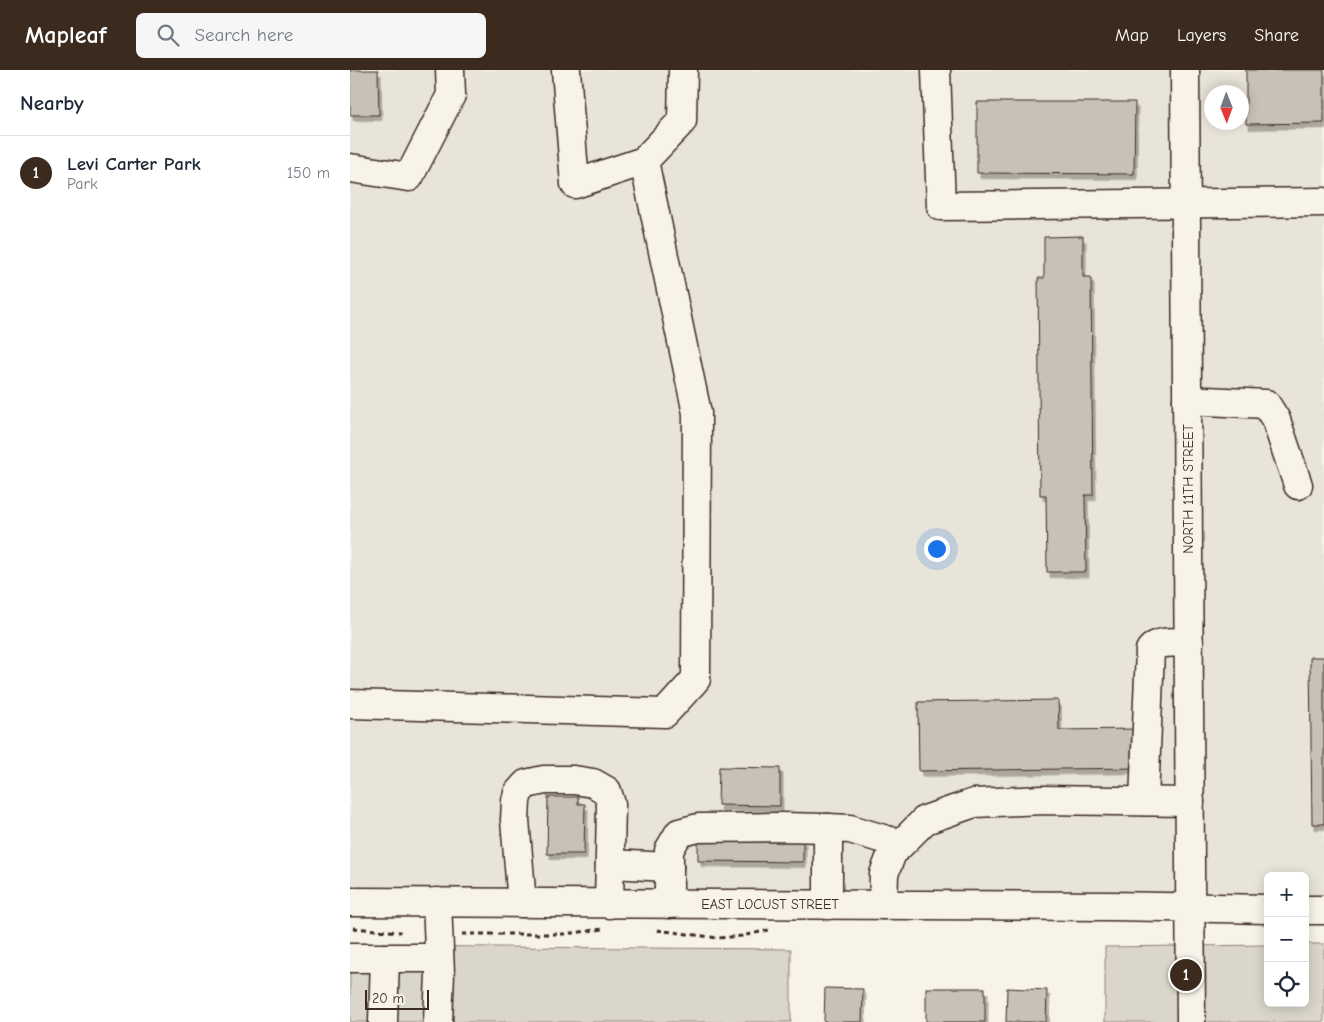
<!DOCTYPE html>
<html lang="en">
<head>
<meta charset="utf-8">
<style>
	:root { --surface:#fff; --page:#f6f6f7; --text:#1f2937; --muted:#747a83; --line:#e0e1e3; --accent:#3b2a1e }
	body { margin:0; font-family:"Comic Neue",sans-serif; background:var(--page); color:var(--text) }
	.controls { position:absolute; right:15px; bottom:15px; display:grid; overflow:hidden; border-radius:8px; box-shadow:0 2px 12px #0003 }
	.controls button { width:45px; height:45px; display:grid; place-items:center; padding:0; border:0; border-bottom:1px solid var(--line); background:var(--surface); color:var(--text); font:25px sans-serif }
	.compass { position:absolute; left:854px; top:15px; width:45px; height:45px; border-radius:50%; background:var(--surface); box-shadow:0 2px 12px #0003; rotate:179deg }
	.scale { position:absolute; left:15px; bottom:12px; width:64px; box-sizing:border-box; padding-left:5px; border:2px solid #3b2a1e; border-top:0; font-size:14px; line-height:18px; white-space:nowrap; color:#3b2a1e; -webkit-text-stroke:4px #f7f3e8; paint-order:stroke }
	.you { position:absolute; left:586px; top:478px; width:18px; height:18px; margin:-12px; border:4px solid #fff; border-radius:50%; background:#1a73e8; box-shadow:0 0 0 8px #1a73e833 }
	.badge { display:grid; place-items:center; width:32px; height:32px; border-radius:50%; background:var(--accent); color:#fff; font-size:16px; font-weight:700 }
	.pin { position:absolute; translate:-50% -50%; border:2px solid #fff; box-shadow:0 1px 5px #0006 }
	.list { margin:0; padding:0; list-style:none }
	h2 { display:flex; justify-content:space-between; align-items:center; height:65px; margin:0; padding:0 20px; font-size:21px }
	h2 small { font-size:16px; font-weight:400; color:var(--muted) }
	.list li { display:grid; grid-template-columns:32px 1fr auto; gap:15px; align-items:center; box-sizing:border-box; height:75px; padding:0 20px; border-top:1px solid var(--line) }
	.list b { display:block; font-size:19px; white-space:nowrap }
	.list p { margin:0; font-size:16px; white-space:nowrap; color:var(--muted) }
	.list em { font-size:16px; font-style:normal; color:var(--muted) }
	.icon { flex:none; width:28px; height:28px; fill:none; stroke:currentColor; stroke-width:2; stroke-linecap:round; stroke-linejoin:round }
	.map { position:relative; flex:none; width:974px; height:952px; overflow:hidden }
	header { display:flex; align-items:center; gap:30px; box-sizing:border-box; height:70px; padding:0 25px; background:var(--accent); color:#fff }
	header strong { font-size:24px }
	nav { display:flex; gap:28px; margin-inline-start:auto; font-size:18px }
	.search { width:350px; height:45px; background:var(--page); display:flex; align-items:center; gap:12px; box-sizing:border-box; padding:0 18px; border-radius:8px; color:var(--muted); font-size:19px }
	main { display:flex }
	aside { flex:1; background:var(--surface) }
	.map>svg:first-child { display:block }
</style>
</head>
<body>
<header>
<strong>Mapleaf</strong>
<div class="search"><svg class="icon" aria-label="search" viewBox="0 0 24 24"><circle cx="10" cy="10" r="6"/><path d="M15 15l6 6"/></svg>Search here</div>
<nav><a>Map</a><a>Layers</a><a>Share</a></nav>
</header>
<main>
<aside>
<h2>Nearby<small></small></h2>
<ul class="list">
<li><span class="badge">1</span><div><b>Levi Carter Park</b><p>Park</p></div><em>150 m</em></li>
</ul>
</aside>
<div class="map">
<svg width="974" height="952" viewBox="0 0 974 952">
	<defs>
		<filter id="shadow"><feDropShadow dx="3" dy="5.5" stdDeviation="0" flood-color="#0004"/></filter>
	</defs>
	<rect width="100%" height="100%" fill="#f7f3e8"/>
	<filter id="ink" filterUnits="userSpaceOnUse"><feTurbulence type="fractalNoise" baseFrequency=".02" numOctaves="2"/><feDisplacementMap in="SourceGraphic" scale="10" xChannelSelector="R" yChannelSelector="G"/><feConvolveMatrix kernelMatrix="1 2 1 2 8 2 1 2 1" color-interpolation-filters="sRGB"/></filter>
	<g filter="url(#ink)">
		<path fill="#e9e4d9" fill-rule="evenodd" d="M0,0h974v837h-19v-31h-37v31l-918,-5zM862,22h30v30h-30z"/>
		<g fill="#dbd6cb" stroke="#8b8074">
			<polygon points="955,874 974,874 974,952 755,952 755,877 918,875 918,933 955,933"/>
			<polygon points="0,876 441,879 441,952 0,952"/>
		</g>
		<g fill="#c8c1b6" stroke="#3b2a1e" filter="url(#shadow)">
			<polygon points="0,0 28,0 29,45 0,45"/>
			<polygon points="896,0 974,0 974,53 896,54"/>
			<polygon points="627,32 785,32 784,104 627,103"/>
			<polygon points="733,166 733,207 741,207 743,425 735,425 736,502 697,502 696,425 690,425 688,208 694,208 694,167"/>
			<polygon points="960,587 974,587 974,754 962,754"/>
			<polygon points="708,630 709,660 787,659 787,698 569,701 568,632"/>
			<polygon points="369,697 430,698 430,736 368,735"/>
			<polygon points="198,727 228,727 228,734 235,734 234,784 197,784"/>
			<polygon points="348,768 453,769 453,792 348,791"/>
			<polygon points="475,918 513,919 512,952 474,952"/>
			<rect x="576" y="918" width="59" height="34"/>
			<polygon points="657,918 697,920 696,952 656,952"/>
		</g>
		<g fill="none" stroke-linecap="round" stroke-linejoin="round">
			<g stroke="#3b2a1e" stroke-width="31">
				<g id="minor">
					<polyline points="216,0 225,114 294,91 332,51 333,0"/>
					<polyline points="586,0 591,136 974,132"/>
					<polyline points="835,0 841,952"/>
					<polyline points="0,98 59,107 101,25 100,0"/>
					<polyline points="837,330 916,334 926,350 948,415"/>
					<polyline points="0,634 315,643 346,609 347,343 294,91"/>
					<path d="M794,731l6,-151c9,-11 26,-7 39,-7"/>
					<polyline points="260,794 319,797"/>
					<polyline points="87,832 90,903 88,952"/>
					<polyline points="172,833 165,750 166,731 168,723 176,714 194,710 224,710 243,713 257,721 261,734 259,834"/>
					<polyline points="319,834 319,780 329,763 348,758 431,757 478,758 500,759 550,774"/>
					<polyline points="478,835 478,758"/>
					<polyline points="533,835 534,804 542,783 575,750 624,733 692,730 840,732"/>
					<polyline points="0,888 88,888"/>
					<polyline points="33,952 35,888"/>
				</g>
			</g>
			<g stroke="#3b2a1e" stroke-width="31">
				<g id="major">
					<polyline points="0,832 761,836 918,839"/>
					<polyline points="955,840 974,840"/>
				</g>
			</g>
			<g stroke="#3b2a1e" stroke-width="3" stroke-dasharray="5 4" stroke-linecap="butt">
				<polyline points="3,858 51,862"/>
				<polyline points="307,860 368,868 392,866 419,860"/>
				<polyline points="112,864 215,864 253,859"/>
			</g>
			<use href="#minor" stroke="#f7f3e8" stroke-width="28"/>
			<use href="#major" stroke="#f7f3e8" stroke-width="28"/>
		</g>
	</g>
	<g text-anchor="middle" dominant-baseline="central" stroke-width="4" stroke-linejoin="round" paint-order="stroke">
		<g font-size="14" fill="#3b2a1e" stroke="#f7f3e8">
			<text transform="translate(838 419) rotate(-90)">NORTH 11TH STREET</text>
			<text x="420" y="834">EAST LOCUST STREET</text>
		</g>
	</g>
</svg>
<div class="controls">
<button>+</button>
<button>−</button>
<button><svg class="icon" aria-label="locate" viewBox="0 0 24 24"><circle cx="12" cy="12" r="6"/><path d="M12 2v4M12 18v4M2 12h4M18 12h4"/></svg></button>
</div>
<svg class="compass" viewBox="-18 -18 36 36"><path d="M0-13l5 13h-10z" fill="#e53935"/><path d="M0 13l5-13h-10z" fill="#747a83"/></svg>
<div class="scale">20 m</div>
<div class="you"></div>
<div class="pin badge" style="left:836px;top:905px">1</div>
</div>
</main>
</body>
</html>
